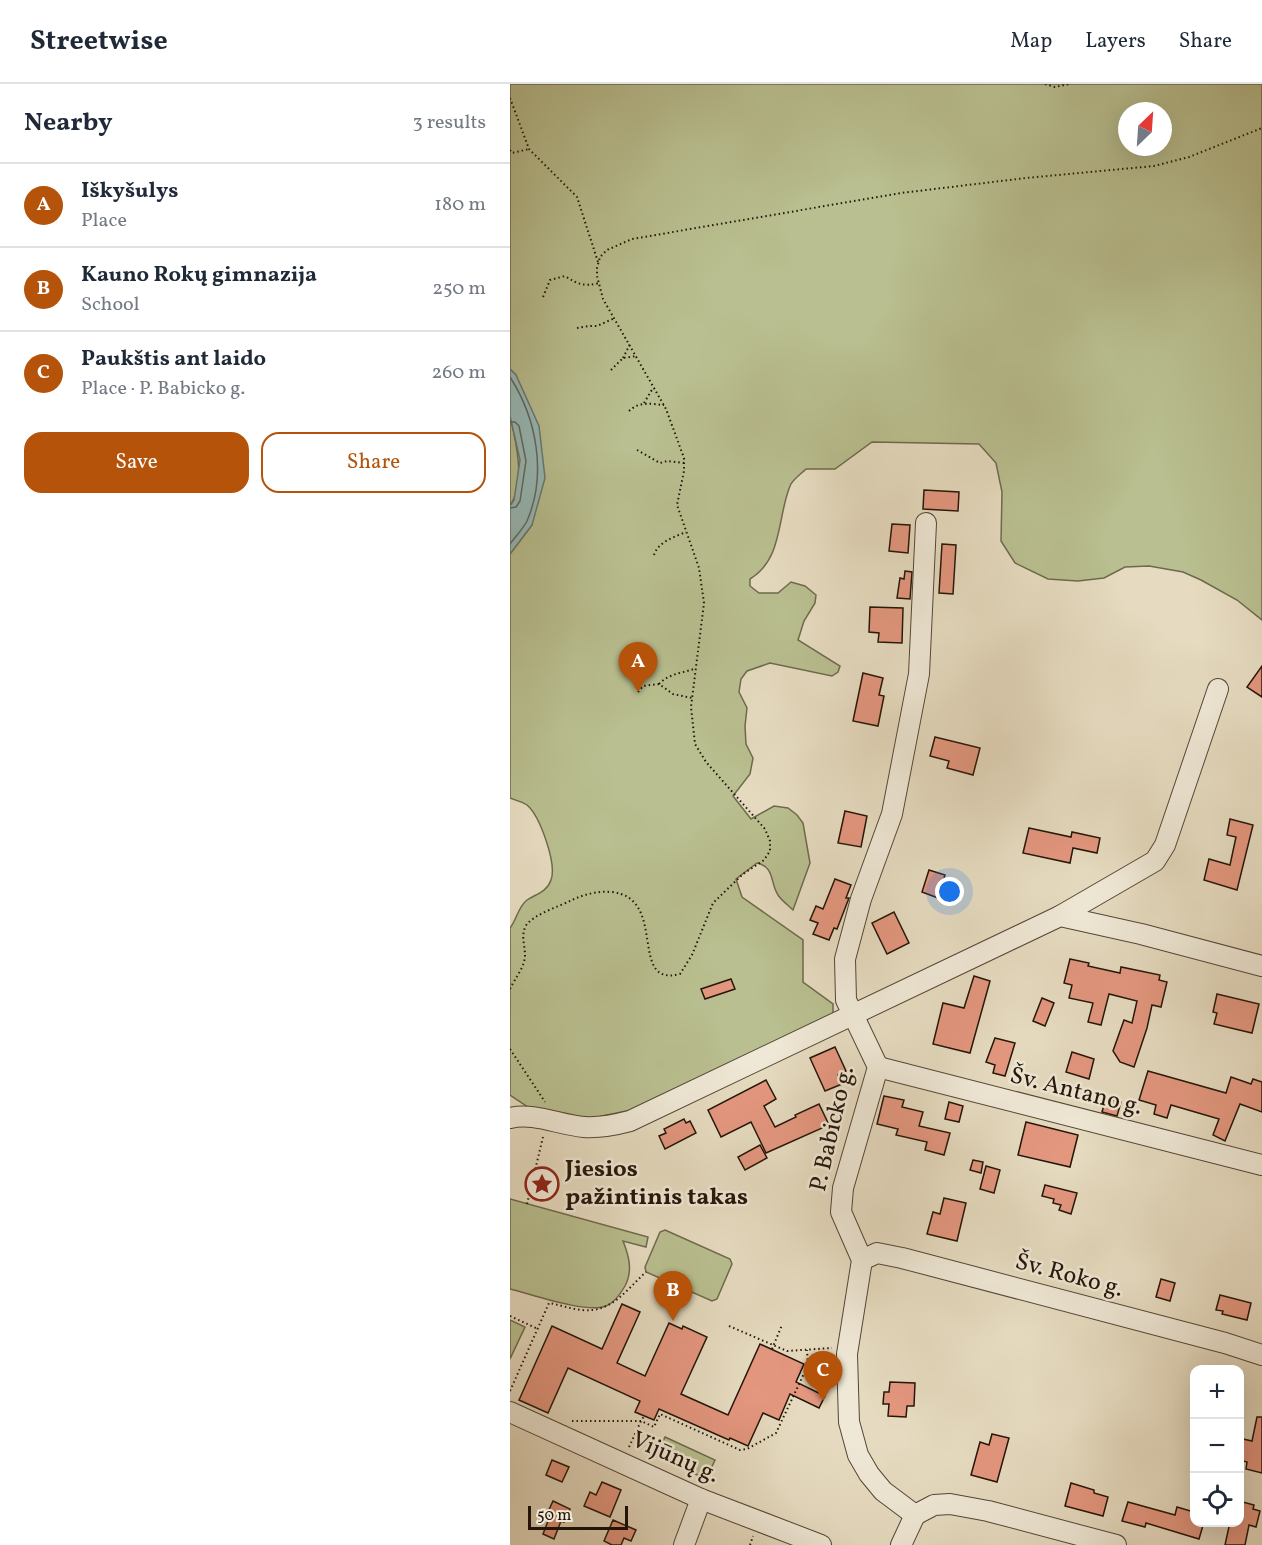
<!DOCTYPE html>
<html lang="en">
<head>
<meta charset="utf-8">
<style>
	:root { --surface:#fff; --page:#f2f2f3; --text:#1f2937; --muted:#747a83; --line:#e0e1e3; --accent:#b45309 }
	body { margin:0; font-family:Vollkorn,serif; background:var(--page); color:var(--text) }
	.controls { position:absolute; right:18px; bottom:18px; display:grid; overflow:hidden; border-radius:12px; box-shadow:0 6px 24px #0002 }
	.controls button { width:54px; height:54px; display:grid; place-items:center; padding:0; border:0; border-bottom:2px solid var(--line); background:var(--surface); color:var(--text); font:30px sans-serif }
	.compass { position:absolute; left:608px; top:18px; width:54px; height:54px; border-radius:50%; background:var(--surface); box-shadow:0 6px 24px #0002; rotate:25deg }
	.scale { position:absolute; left:18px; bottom:15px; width:100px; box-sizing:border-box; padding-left:6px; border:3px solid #241508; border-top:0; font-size:16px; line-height:21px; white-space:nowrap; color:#241508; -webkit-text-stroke:4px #efe8d6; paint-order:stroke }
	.you { position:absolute; left:440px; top:808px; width:21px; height:21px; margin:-15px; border:4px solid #fff; border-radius:50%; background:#1a73e8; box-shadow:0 0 0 9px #1a73e833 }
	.badge { display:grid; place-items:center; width:39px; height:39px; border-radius:50%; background:var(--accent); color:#fff; font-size:20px; font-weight:700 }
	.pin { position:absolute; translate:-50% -50px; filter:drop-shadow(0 2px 3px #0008) }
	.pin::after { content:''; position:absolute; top:32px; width:21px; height:18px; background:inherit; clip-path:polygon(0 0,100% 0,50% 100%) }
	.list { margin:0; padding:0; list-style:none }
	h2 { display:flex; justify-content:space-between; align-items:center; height:78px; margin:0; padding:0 24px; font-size:26px }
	h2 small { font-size:20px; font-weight:400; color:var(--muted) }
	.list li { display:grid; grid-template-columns:39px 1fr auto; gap:18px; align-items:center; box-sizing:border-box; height:84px; padding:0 24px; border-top:2px solid var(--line) }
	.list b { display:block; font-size:22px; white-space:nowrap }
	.list p { margin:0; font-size:20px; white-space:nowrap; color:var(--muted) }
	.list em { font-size:20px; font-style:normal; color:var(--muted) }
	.actions { display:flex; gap:12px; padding:18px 24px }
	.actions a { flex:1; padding:14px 0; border:2px solid var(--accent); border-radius:18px; text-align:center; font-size:21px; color:var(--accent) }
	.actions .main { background:var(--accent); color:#fff }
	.icon { flex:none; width:33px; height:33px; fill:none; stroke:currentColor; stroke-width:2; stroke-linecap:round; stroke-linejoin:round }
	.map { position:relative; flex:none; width:752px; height:1461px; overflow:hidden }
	header { display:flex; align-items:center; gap:36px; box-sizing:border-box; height:84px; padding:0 30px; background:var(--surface); border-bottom:2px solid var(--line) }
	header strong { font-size:28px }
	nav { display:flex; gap:33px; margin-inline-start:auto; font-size:21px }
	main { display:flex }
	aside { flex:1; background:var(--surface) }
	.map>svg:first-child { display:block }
</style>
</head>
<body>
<header>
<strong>Streetwise</strong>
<nav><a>Map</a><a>Layers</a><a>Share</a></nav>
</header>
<main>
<aside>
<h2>Nearby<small>3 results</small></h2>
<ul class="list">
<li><span class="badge">A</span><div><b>Iškyšulys</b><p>Place</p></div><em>180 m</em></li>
<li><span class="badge">B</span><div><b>Kauno Rokų gimnazija</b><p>School</p></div><em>250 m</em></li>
<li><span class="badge">C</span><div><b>Paukštis ant laido</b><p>Place · P. Babicko g.</p></div><em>260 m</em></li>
</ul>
<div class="actions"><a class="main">Save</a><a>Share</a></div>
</aside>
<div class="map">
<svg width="752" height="1461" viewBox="0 0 752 1461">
	<rect width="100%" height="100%" fill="#e6dbc0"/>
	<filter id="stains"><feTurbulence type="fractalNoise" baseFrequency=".00333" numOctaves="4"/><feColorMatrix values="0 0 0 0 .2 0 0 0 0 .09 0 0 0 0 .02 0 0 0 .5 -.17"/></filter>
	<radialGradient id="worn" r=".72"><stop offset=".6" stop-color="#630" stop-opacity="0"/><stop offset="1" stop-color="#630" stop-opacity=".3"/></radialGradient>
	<g fill="#b9bf90" stroke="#6e6a4c" stroke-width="1.5" fill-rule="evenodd">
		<path d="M0,0h752v536l-25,-20 -36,-20 -18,-8 -34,-6 -24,1 -21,11 -26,3 -30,-2 -33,-16 -14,-22 1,-49 -6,-29 -17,-19 -107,-2 -37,27h-29c-5,5 -14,11 -16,17 -13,32 -7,73 -40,93v7l9,7h19l13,-11 14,4 11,9 -1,8 -11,18 -6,19 42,26 -2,6 -6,4 -62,-13 -23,8 -6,8 -2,13 8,16 -2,18 1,18 7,14 -3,16 -17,22 18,23 23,-13 14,2 9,7 6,8 7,40 -17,47c-5,-5 -11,-9 -15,-15 -8,-12 -3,-28 -21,-32l-21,16 6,18 61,43v42l30,22v14l-197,91 -48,10 -54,-8 -24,-16v-167c7,-9 8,-21 17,-28 9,-6 20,-8 24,-20 6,-16 -11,-64 -24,-75 -4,-3 -12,-5 -17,-7v-244l22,-29 -16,-150 -6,-6zM617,27h36v36h-36z"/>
		<path d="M0,332c6,25 16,66 0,90z"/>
		<path d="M0,1115l138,38 -2,10 -23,-6c6,15 10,30 2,45 -4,7 -11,17 -19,20 -19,8 -75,-12 -96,-17z"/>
		<polygon points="155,1146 220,1175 222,1180 207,1215 202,1217 136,1188 135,1183 150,1148"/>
		<polygon points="0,1236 15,1243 0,1275"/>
		<polygon points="155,1353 205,1376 196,1395 146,1372"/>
	</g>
	<polygon fill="#97bab8" stroke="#697872" stroke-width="1.5" points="0,285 6,291 29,342 35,394 22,441 0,470 0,422 4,416 10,376 0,332"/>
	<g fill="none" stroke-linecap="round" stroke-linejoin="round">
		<g stroke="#5e6860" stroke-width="1.5">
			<path d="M0,293c27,42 37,98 17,144 -4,8 -12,16 -17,23"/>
			<polyline points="0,338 5,338 9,342 16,377 10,417 6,423 0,424"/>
		</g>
	</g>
	<g fill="#e4977f" stroke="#241508" stroke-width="1.5">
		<polygon points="414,406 449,408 448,427 413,425"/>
		<polygon points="382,440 400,441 398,469 379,467"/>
		<polygon points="432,460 446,461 443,510 429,509"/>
		<polygon points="395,487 402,488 400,515 387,514 390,494 394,495"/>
		<polygon points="360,523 393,524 392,559 368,558 369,549 359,548"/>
		<polygon points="752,582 752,613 737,603"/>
		<polygon points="353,589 373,594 369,611 374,612 368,642 343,637"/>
		<polygon points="425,653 470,664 463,691 437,684 439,677 420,672"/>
		<polygon points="335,727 357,732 351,763 328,759"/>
		<polygon points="720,735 743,741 727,806 694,796 699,775 720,781 726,753 717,751"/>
		<polygon points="519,744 561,753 562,748 590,754 587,769 563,764 560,779 513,769"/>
		<polygon points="419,786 435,791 428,814 412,808"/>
		<polygon points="325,795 341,801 336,814 339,814 327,845 324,844 319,856 303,850 308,839 300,836 306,822 313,825"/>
		<polygon points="384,828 399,859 377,870 362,839"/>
		<polygon points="560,875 579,879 578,882 610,889 611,883 650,891 649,896 657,898 651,923 642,921 637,944 624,983 610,978 603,967 614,936 622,939 627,917 599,910 591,941 578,938 583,919 559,914 562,901 554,899"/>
		<polygon points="464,892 480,897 460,969 423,960 433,919 454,924"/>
		<polygon points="221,895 225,905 195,915 191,905"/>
		<polygon points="707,910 749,920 742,949 704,940 707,929 703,928"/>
		<polygon points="532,914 544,919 535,942 523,937"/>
		<polygon points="485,954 505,959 495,992 483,989 485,981 476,978"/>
		<polygon points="325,963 336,987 328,991 332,1000 315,1007 300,974"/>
		<polygon points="562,968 584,975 579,995 556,988"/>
		<polygon points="638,987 716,1009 721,993 741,1000 743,995 752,998 752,1028 730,1020 715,1057 703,1051 709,1035 661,1021 657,1034 644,1030 646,1021 629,1016"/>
		<polygon points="256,996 266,1015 254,1022 265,1043 286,1033 285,1031 309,1020 319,1041 256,1069 241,1038 211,1053 198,1026"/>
		<polygon points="374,1012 394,1016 392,1023 413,1028 409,1042 440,1049 434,1071 415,1066 417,1058 386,1051 388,1045 367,1040"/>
		<polygon points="596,1014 611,1018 607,1032 592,1028"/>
		<polygon points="439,1018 453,1022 449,1038 435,1035"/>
		<polygon points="174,1035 176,1039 180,1037 186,1049 155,1065 149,1052 156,1049 154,1045"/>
		<polygon points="516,1038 568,1051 560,1083 508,1071"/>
		<polygon points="250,1061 257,1074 235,1086 228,1073"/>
		<polygon points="463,1076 473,1078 471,1089 460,1086"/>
		<polygon points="476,1082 490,1086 484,1109 470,1105"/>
		<polygon points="535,1101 567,1109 561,1130 549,1126 551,1121 543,1119 544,1115 532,1112"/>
		<polygon points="434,1114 456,1119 447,1157 417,1150 423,1128 430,1130"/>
		<polygon points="651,1195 665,1199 660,1217 646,1213"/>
		<polygon points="710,1211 741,1219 737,1236 712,1230 713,1227 706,1226"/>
		<polygon points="112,1220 130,1228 107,1279 135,1292 159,1239 172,1245 173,1242 197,1253 171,1310 218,1331 250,1260 294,1280 286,1298 315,1312 309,1324 280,1310 269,1336 253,1329 238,1362 220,1354 219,1356 149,1325 144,1336 125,1328 130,1317 58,1284 38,1329 9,1316 42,1242 92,1265"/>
		<polygon points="380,1298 405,1299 404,1322 397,1322 396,1333 378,1332 379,1320 373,1320 374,1308 379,1308"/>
		<polygon points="747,1333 752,1333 752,1389 736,1385 737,1378 729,1376 729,1354 742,1357"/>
		<polygon points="482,1350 499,1354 487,1398 461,1391 470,1358 479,1361"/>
		<polygon points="42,1376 59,1383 52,1398 36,1391"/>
		<polygon points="92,1398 111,1406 100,1433 74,1422 80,1408 86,1411"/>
		<polygon points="561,1399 584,1406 584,1409 598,1413 593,1432 555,1422"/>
		<polygon points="43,1417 60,1425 54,1438 51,1437 44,1455 33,1450 40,1432 37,1430"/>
		<polygon points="729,1417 744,1421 743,1425 750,1427 746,1443 739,1441 735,1461 715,1461 720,1438 729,1438"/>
		<polygon points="618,1418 665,1431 667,1423 684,1428 684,1438 694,1438 689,1455 636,1439 635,1443 612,1437"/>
		<polygon points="103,1436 126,1446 121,1457 114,1454 111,1461 102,1461 94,1457"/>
	</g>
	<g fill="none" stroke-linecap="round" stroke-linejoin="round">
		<g stroke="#544636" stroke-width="22">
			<g id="minor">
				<polyline points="550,832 645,777 655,761 708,605"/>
				<polyline points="368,983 752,1081"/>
				<path d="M0,1034c23,-6 50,7 74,9 16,1 31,-2 46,-6l430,-205 81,18 121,32"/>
				<polyline points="352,1176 367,1169 392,1174 715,1259 752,1271"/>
				<polyline points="0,1328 191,1415 311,1461"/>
				<polyline points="405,1431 373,1407 359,1390 348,1371 339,1338 337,1270 352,1176 331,1128 333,1104 368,983 336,916 335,875 351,815 382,730 409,590 416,439"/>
				<polyline points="405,1431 424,1421 440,1420 478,1427 606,1461"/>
				<polyline points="174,1461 191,1415"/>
				<polyline points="391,1461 405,1431"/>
			</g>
		</g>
		<g stroke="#241508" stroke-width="2" stroke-dasharray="1.5 3" stroke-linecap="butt">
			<polyline points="535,0 545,3 559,0"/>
			<polyline points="0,14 19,65 67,113 88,178"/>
			<polyline points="0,66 2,69 19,65"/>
			<path d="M33,213l7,-17 15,-4c12,8 19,11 34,7"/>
			<polyline points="67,244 79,242 87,242 105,234"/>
			<polyline points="113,274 120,260"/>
			<polyline points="101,286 113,274 127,272"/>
			<polyline points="134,319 143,304"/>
			<path d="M119,327c10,-10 22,-7 35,-6"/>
			<polyline points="127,366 150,379 157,377 174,379"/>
			<path d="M144,471c4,-13 20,-18 32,-23"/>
			<path d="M149,600c9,-10 23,-11 35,-15"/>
			<polyline points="128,608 133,602 149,600 163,610 182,614"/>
			<path d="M0,905c5,-11 15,-22 15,-34 0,-10 -5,-21 2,-31 10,-11 31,-17 45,-24 13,-6 25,-9 39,-8 58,5 16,96 69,82l12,-19 21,-52 30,-29 21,-14 6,-9v-10l-5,-12 -59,-67 -11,-18 -4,-37 13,-104 -5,-35 -22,-63 7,-34v-13l-18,-49 -63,-110 -6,-23v-8l3,-11 7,-7 25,-11 269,-46 125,-15 128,-12 35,-9 73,-29"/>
			<polyline points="0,965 35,1018"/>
			<polyline points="17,1120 33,1053"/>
			<polyline points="0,1232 28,1245"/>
			<polyline points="219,1242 277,1267 322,1264"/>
			<polyline points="262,1265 272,1241"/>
			<path d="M0,1307l39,-88c11,2 22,6 33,7 30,3 44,-20 64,-38"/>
			<polyline points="62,1337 131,1337 134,1332"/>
			<polyline points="119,1363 131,1337 144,1343 150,1330 230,1366 237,1365 266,1349 298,1281 297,1266"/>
			<polyline points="240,1461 243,1452"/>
		</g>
		<use href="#minor" stroke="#efe8d6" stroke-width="20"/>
	</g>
	<defs>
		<g id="sight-ring" transform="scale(1.725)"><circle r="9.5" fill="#efe8d6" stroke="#8f2418" stroke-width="1.5"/><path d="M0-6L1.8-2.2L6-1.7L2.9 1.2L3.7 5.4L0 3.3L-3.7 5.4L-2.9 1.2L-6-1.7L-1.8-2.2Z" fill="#8f2418"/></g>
	</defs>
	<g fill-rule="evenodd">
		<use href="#sight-ring" x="32" y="1100"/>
	</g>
	<g text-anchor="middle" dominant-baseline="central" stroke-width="5" stroke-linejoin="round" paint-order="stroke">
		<g font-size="24" fill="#241508" stroke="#efe8d6">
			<text transform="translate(566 1008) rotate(14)">Šv. Antano g.</text>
			<text transform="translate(323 1045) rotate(-77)">P. Babicko g.</text>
			<text transform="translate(559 1192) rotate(15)">Šv. Roko g.</text>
			<text transform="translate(165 1374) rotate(24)">Vijūnų g.</text>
		</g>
		<g font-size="24" font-weight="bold" fill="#241508" stroke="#efe8d6" text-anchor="start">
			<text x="55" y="1086">Jiesios<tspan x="55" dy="28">pažintinis takas</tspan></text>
		</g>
	</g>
	<rect width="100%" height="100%" filter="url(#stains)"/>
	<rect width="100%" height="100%" fill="url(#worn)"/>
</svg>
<div class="controls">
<button>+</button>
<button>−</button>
<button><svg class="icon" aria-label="locate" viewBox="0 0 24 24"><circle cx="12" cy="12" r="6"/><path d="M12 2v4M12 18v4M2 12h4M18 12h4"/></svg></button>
</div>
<svg class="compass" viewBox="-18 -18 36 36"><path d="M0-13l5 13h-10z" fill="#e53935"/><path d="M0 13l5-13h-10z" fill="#747a83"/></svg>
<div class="scale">50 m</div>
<div class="you"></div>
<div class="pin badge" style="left:128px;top:608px">A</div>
<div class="pin badge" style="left:163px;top:1237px">B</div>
<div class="pin badge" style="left:313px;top:1317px">C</div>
</div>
</main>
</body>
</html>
